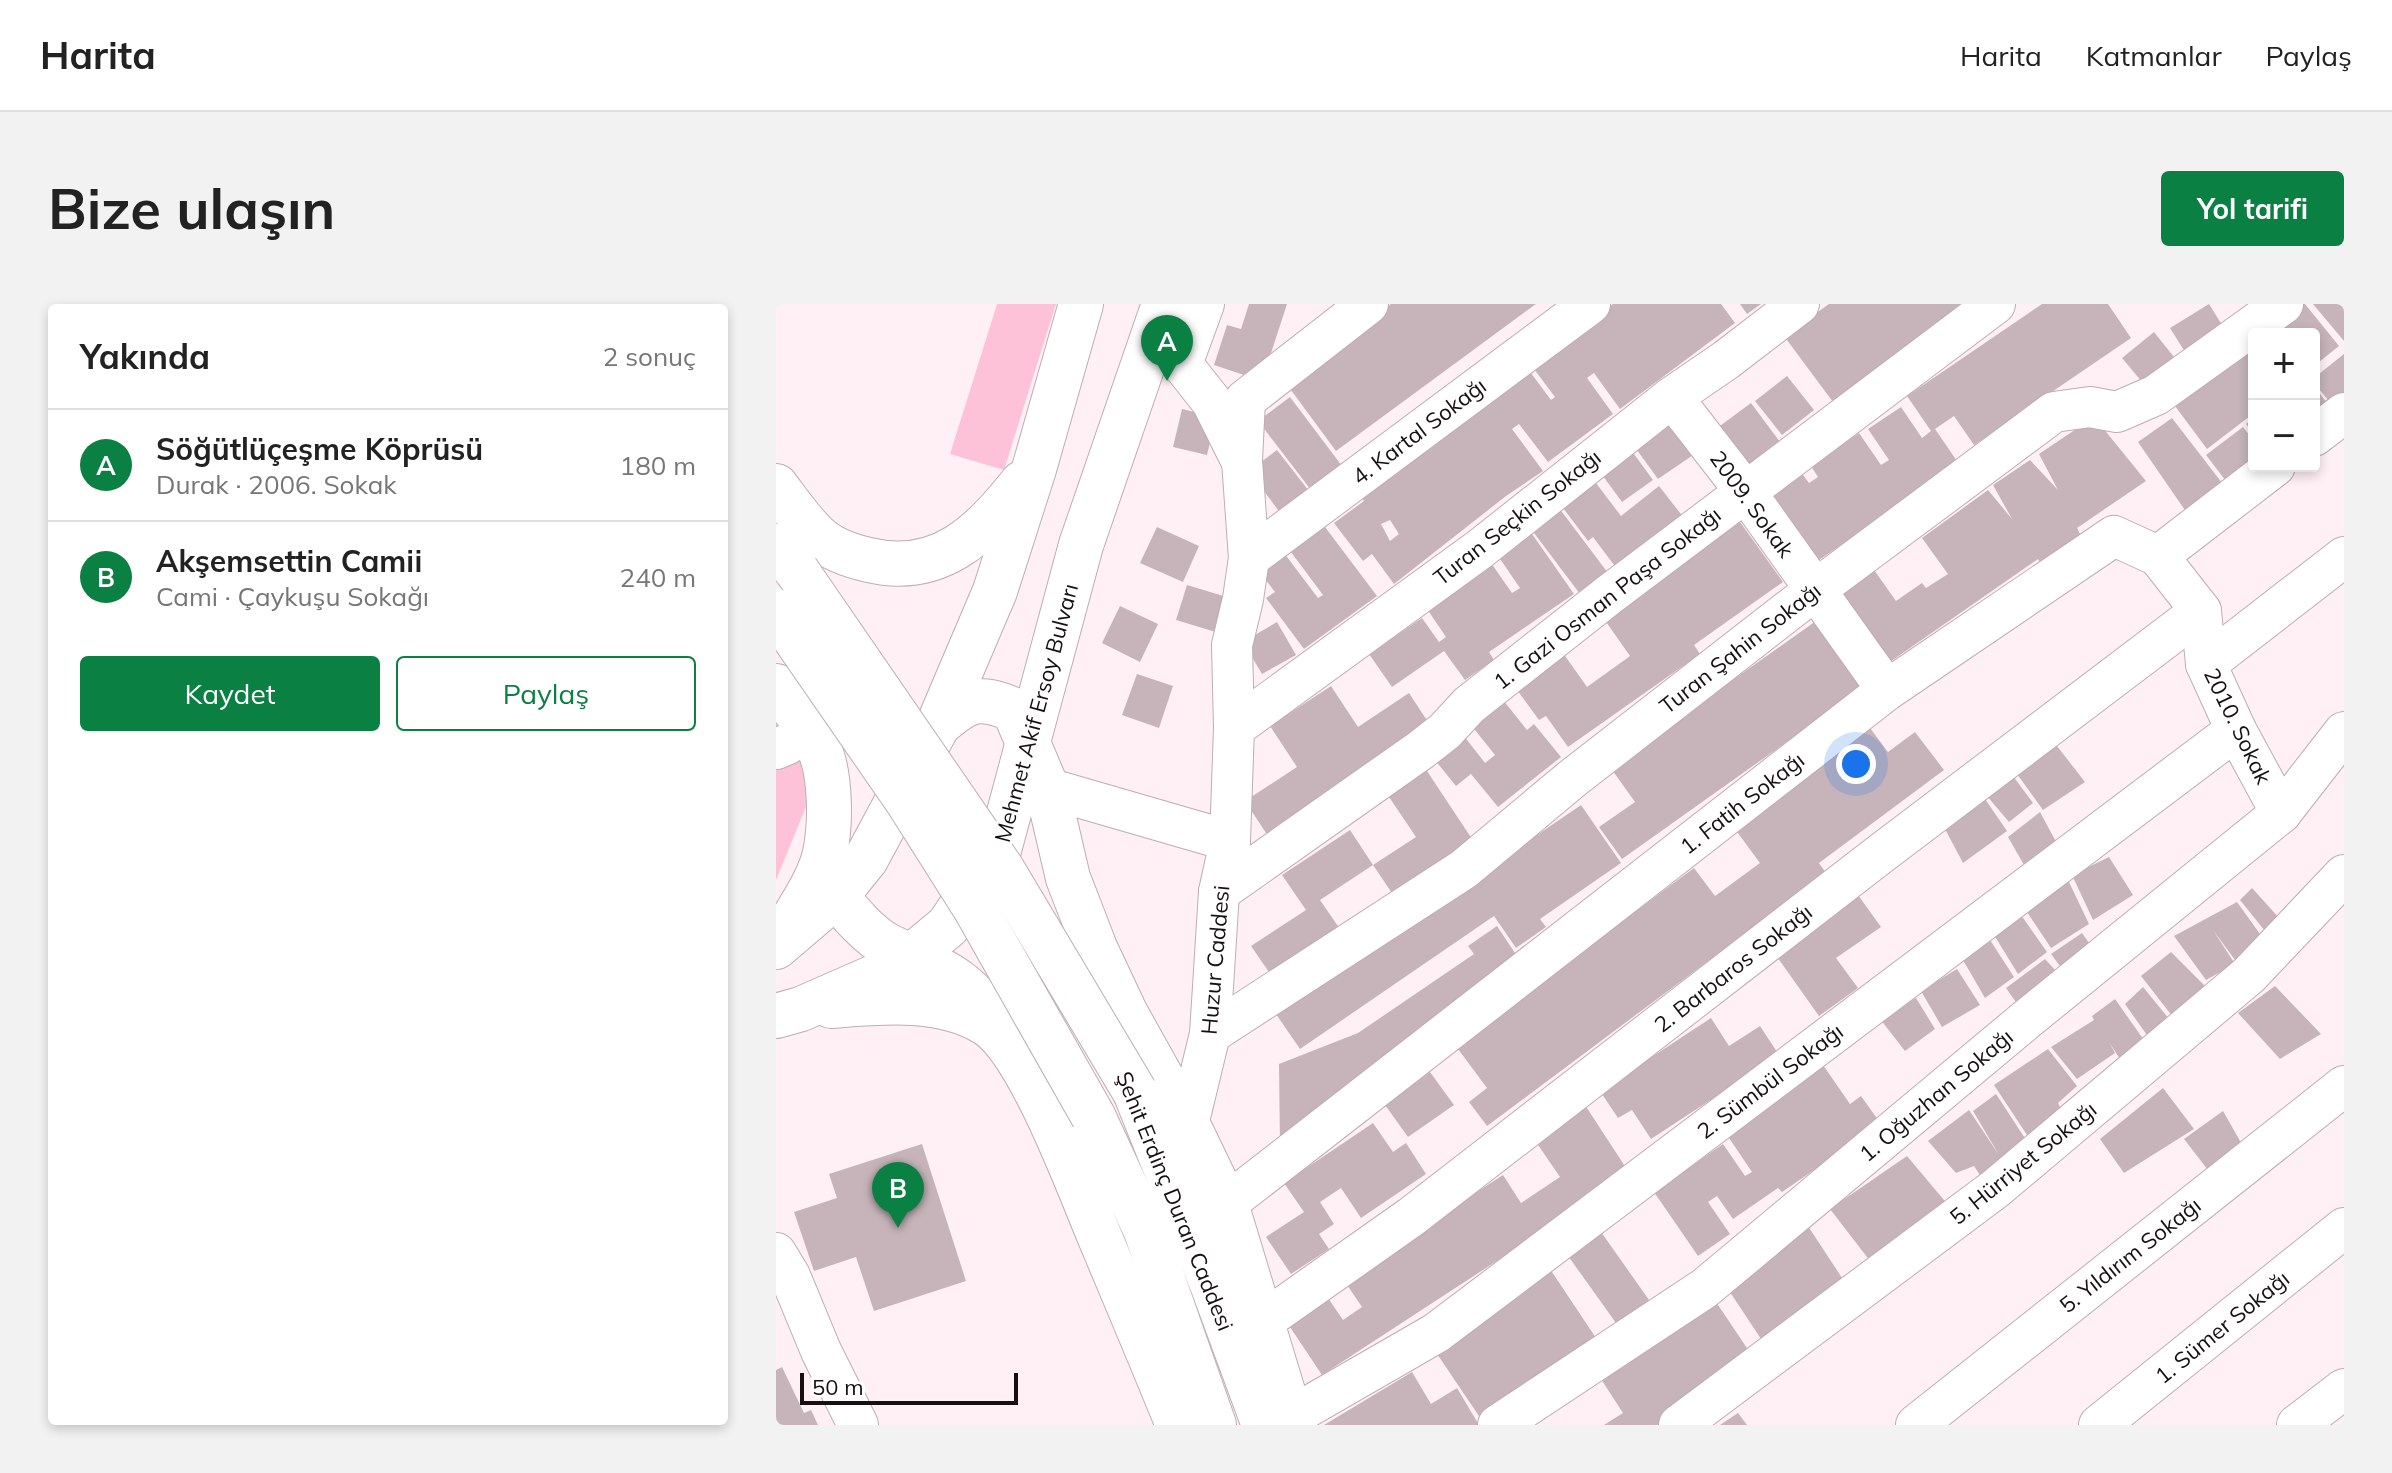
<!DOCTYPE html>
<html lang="tr">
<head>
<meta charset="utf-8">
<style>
	:root { --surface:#fff; --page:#f2f2f2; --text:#222; --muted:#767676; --line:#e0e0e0; --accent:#0b8043 }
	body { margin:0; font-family:Mulish,sans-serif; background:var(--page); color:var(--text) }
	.controls { position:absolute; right:24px; top:24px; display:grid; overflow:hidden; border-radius:8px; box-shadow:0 4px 12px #0003 }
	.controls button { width:72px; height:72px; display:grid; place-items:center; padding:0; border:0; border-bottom:2px solid var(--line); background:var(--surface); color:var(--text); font:40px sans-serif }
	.scale { position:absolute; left:24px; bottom:20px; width:218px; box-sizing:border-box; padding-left:8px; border:4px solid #161012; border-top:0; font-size:22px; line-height:28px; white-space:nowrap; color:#161012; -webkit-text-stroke:6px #fff; paint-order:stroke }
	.you { position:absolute; left:1080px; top:460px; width:28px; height:28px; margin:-20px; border:6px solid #fff; border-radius:50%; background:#1a73e8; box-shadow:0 0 0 12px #1a73e833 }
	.badge { display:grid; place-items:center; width:52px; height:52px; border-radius:50%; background:var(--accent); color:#fff; font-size:26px; font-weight:700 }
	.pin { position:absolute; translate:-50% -66px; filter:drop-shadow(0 2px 4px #0008) }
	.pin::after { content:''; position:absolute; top:42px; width:28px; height:24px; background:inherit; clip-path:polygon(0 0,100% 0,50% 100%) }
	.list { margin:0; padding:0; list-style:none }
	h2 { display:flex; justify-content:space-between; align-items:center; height:104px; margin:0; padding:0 32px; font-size:34px }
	h2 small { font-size:26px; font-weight:400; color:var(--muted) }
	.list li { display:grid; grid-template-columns:52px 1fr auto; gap:24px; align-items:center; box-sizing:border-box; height:112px; padding:0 32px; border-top:2px solid var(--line) }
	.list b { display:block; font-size:30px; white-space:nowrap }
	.list p { margin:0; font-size:26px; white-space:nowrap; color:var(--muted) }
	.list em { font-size:26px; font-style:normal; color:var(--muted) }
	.actions { display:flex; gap:16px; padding:24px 32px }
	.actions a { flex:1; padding:18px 0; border:2px solid var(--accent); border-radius:8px; text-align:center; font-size:28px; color:var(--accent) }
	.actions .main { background:var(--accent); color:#fff }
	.map { position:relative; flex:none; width:1568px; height:1121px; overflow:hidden; border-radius:8px }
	header { display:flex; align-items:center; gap:48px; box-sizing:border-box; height:112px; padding:0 40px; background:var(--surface); border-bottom:2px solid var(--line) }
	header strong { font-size:38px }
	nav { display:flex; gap:44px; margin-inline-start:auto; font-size:28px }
	.intro { display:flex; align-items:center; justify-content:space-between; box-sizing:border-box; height:192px; padding:0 48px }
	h1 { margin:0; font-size:56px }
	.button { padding:20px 36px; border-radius:8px; background:var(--accent); color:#fff; font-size:28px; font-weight:700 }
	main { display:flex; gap:48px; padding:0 48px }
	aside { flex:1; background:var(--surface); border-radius:8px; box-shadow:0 4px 12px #0003 }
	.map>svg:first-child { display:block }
</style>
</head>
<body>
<header>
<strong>Harita</strong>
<nav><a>Harita</a><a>Katmanlar</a><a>Paylaş</a></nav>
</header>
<div class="intro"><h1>Bize ulaşın</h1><a class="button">Yol tarifi</a></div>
<main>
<aside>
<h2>Yakında<small>2 sonuç</small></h2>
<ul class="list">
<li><span class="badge">A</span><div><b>Söğütlüçeşme Köprüsü</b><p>Durak · 2006. Sokak</p></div><em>180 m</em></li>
<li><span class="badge">B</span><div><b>Akşemsettin Camii</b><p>Cami · Çaykuşu Sokağı</p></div><em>240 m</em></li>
</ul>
<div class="actions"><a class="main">Kaydet</a><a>Paylaş</a></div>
</aside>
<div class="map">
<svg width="1568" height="1121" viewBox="0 0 1568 1121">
	<rect width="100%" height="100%" fill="#fff0f5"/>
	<g fill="#fec2d8">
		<polygon points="221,0 280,0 228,166 174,150"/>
		<polygon points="0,395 37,486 0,576"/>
	</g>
	<g fill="#c6b4ba" fill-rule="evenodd">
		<polygon points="473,0 511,0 486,77 438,61 451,21 465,25"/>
		<polygon points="615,0 760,0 560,147 509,78"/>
		<path d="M837,0h108l14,19 -115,86 -26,-36 -7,5 26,36 -65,48 -29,-38 -7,5 31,42 -37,25 -112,88 -22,-30 -9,7 -29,-38 30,-22 -10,-15 168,-125 29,39 4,-3 -27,-36zM614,216l9,14 -9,7 -9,-17z"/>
		<polygon points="964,0 985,0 971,10"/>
		<polygon points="1053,0 1194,0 1057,98 1008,32"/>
		<polygon points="1266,0 1332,0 1355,34 1198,141 1178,112 1159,125 1183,160 1040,258 992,189 1024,167 1033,179 1042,173 1035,162 1083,129 1105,161 1113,156 1092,125 1125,103 1146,134 1155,127 1131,92"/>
		<polygon points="1433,0 1453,32 1414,56 1394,24"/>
		<polygon points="1523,0 1529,0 1563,42 1538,62 1538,30 1487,30"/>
		<polygon points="1537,0 1568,0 1568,37"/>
		<polygon points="1378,28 1402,58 1371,84 1346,54"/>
		<polygon points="1467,37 1478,51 1478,109 1431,145 1393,94"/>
		<polygon points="1568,50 1568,102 1562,108 1538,79 1538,74"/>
		<polygon points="1011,72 1038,106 1006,131 979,97"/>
		<polygon points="1538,82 1559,109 1538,125"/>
		<polygon points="514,93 566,162 535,186 482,117"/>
		<polygon points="975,99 1004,138 962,169 933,130"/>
		<polygon points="406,105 440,113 431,151 397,143"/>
		<polygon points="903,111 926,145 882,175 858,142"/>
		<polygon points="1318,113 1370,177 1301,224 1308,238 1269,265 1262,255 1111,360 1061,288 1096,263 1120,297 1146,279 1150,284 1172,270 1146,234 1212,186 1236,215 1217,181 1254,156 1282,186 1263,150"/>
		<polygon points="1396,114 1453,188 1413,212 1362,138"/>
		<polygon points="1478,114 1478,130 1470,120"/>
		<polygon points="1467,123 1478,137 1478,163 1453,181 1430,151"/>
		<polygon points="501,146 540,196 511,218 473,167"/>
		<polygon points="855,146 877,176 846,198 824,168"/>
		<polygon points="820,179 845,212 883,182 908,214 841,265 817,233 812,237 787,204"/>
		<polygon points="783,204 832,269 804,290 755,225"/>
		<polygon points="964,218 1007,278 918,341 924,350 792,443 770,412 763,416 739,383 787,349 811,383 854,352 828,315"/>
		<polygon points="546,219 601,292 528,345 490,294 499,288 483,267 508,249 542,294 547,291 512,244"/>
		<polygon points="381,223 423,242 407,278 364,259"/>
		<polygon points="754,227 798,290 713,348 718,356 689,376 668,347 616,383 593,350 646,314 663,338 670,333 647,299 713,256 736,289 744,284 720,249"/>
		<polygon points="411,281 454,294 443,329 400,316"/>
		<polygon points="344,302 382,320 364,358 326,339"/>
		<polygon points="1040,317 1088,383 846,555 823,523 859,498 834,463"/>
		<polygon points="501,318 520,351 486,370 467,338"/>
		<polygon points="361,370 397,382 383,424 346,411"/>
		<polygon points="555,382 582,423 633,389 656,424 492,532 469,497 521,463 494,422"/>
		<polygon points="723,391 751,426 758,420 785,453 722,503 695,470 680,482 654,450 684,427 709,459 719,451 691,416"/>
		<polygon points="1091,420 1112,448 1139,428 1168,466 1043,559 1050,569 711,822 693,798 711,784 679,741 918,564 939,592 984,559 956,521"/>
		<polygon points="1281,442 1309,478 1267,506 1241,470"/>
		<polygon points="649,464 700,541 620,595 597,561 544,596 566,628 497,674 475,642 530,606 506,571 574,526 597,561 640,533 611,490"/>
		<polygon points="1237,472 1257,499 1233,518 1211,492"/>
		<polygon points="1209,495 1231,527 1187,559 1169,525"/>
		<polygon points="805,501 845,559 764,615 770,623 740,644 718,612 524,745 500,710"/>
		<polygon points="1264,508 1285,547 1252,568 1232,533"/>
		<polygon points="1333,553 1357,591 1317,616 1296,571"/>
		<polygon points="1292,576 1313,620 1275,644 1249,605"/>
		<polygon points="1476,584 1504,615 1493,632 1464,596"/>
		<polygon points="1082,591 1105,623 1060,654 1082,684 1043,712 999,650"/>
		<polygon points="1461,598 1489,637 1459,656 1437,626 1459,660 1430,676 1398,632"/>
		<polygon points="1245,611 1271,648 1242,670 1218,631"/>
		<polygon points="721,622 743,655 504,841 503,760 582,729 698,650 692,642"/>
		<polygon points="1306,629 1321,650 1292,673 1275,650"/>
		<polygon points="1214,636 1238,673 1209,694 1187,656"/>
		<polygon points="1395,648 1438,691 1404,722 1365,672"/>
		<polygon points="1269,655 1291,679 1249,711 1230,684"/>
		<polygon points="1181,665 1204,701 1166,723 1145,687"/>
		<polygon points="1499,682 1545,730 1504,755 1462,709"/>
		<polygon points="1367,683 1398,721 1373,734 1349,700"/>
		<polygon points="1140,694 1159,725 1129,747 1104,715"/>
		<polygon points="1339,695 1370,739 1344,755 1333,738 1339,749 1301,775 1275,743 1318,716 1316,712"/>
		<polygon points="935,714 953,742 984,722 1003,751 875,835 856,806 842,814 824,787"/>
		<polygon points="1272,745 1301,782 1282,799 1291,817 1253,834 1218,781"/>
		<polygon points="1047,761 1074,800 1085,792 1105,820 1006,888 1002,884 957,915 941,892 932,898 954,930 922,952 878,888 947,840 969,872 976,868 949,828"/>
		<polygon points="654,768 678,801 632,833 609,801"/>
		<polygon points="1387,784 1418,825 1348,869 1324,835"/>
		<polygon points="1220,790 1256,845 1209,879 1198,862 1180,869 1152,837 1193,806 1223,851 1197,807"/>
		<polygon points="809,801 854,870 546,1071 512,1020 552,994 567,1016 586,1003 567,975 727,871 745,899 784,873 758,835"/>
		<polygon points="1447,807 1468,844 1435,870 1408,835"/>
		<polygon points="597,819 617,848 630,839 650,870 585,914 565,884 544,898 558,920 543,930 553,945 515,970 490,933 528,908 508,879"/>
		<polygon points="146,840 190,977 98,1007 80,953 38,967 18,908 61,894 53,870"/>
		<polygon points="1131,852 1178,908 1101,966 1054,905"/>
		<polygon points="1028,916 1072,983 987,1038 948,979"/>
		<polygon points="823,925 873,996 840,1019 790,949"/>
		<polygon points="770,959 824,1040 707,1118 655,1041"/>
		<polygon points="938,995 979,1056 881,1121 828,1121 847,1109 823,1072"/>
		<polygon points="6,1063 28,1109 35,1106 42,1121 0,1121 0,1066"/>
		<polygon points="636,1068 655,1100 681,1084 703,1121 548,1121"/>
		<polygon points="962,1109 971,1121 944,1121"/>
	</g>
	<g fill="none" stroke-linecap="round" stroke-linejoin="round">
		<g stroke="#beadb2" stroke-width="42">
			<g id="minor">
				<polyline points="428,0 406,60 436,98 464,154"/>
				<polyline points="896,93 969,187 1111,386"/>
				<polyline points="1538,132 1568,109"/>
				<polyline points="1382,252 1425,307 1430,360 1460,426 1505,509"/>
				<polyline points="473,254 814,0"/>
				<polyline points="1430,360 1568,253"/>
				<polyline points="458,424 704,245 896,93 950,56 1023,0"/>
				<polyline points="0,445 12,440"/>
				<polyline points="271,484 454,537"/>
				<polyline points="443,588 646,445 669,427 693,401 834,290 1219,0"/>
				<polyline points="434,730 688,565 797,474 1039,286 1278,108 1314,103 1341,108 1380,91 1507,0"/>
				<polyline points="412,821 434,730 443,588 454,537 458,424 456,341 467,295 473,254 466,157 469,96 592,0"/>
				<polyline points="450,900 1111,386 1338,232 1382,252 1499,162"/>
				<polyline points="0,949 14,972 45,1047 82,1121"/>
				<polyline points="486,1018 635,913 1103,551 1425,307"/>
				<polyline points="516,1112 660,1029 1460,426"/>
				<polyline points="722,1121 929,984 1251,715 1505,509 1568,428"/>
				<polyline points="903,1121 1219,885 1473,671 1568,571"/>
				<polyline points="1140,1121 1568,782"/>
				<polyline points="1323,1121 1568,924"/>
				<polyline points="1521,1121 1568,1085"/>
			</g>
		</g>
		<g stroke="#beadb2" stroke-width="46">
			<g id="major">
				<path d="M0,182c13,17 27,38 43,52 14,12 32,18 50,22 71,17 113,-27 153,-77"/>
				<polyline points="0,242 21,267"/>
				<path d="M0,382c15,20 32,39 43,62 12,27 12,76 6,105 -5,24 -21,47 -33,68"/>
				<path d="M162,421c29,-25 40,-31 76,-15l33,78 21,90 27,70 31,66 62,111 38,79 67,221"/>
				<path d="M53,564c2,9 4,21 9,29 11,16 32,39 49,48 43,22 84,30 105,79"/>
				<polyline points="0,643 61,591 90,555 162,421 219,287 258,165 305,0"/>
				<path d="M55,702c51,-4 109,-10 154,17 44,26 95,168 116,217 26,62 52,123 77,185"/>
				<polyline points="0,712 25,705 112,667 136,652 172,622 223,546 305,241 388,0"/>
				<polyline points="359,788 436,980 488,1121"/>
				<polyline points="317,812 370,927 438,1121"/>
			</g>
		</g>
		<use href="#minor" stroke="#fff" stroke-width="40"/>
		<use href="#major" stroke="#fff" stroke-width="44"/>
		<g stroke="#beadb2" stroke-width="46" stroke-linecap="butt">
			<g id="major-bridge">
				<polyline points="21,267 226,565 359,788"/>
				<polyline points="0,307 132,498 199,604 317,812"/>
			</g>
		</g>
		<use href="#major-bridge" stroke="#fff" stroke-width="44"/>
	</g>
	<g text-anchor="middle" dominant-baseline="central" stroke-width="6" stroke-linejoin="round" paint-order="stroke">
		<g font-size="22" fill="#161012" stroke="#fff">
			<text transform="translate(643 127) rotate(-37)">4. Kartal Sokağı</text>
			<text transform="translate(976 200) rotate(54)">2009. Sokak</text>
			<text transform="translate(741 213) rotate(-38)">Turan Seçkin Sokağı</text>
			<text transform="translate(831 294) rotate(-38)">1. Gazi Osman Paşa Sokağı</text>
			<text transform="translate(964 344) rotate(-38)">Turan Şahin Sokağı</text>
			<text transform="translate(260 409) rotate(-75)">Mehmet Akif Ersoy Bulvarı</text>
			<text transform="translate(1462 422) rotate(64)">2010. Sokak</text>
			<text transform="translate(966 499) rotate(-38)">1. Fatih Sokağı</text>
			<text transform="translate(439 656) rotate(-85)">Huzur Caddesi</text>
			<text transform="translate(957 664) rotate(-38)">2. Barbaros Sokağı</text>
			<text transform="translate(994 777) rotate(-37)">2. Sümbül Sokağı</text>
			<text transform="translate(1160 791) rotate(-40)">1. Oğuzhan Sokağı</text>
			<text transform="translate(1247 859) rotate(-39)">5. Hürriyet Sokağı</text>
			<text transform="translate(399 897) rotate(68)">Şehit Erdinç Duran Caddesi</text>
			<text transform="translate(1354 951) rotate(-38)">5. Yıldırım Sokağı</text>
			<text transform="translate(1446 1023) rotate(-39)">1. Sümer Sokağı</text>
		</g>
	</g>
</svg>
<div class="controls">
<button>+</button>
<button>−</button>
</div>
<div class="scale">50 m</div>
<div class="you"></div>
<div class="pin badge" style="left:391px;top:77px">A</div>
<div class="pin badge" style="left:122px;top:924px">B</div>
</div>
</main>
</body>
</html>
